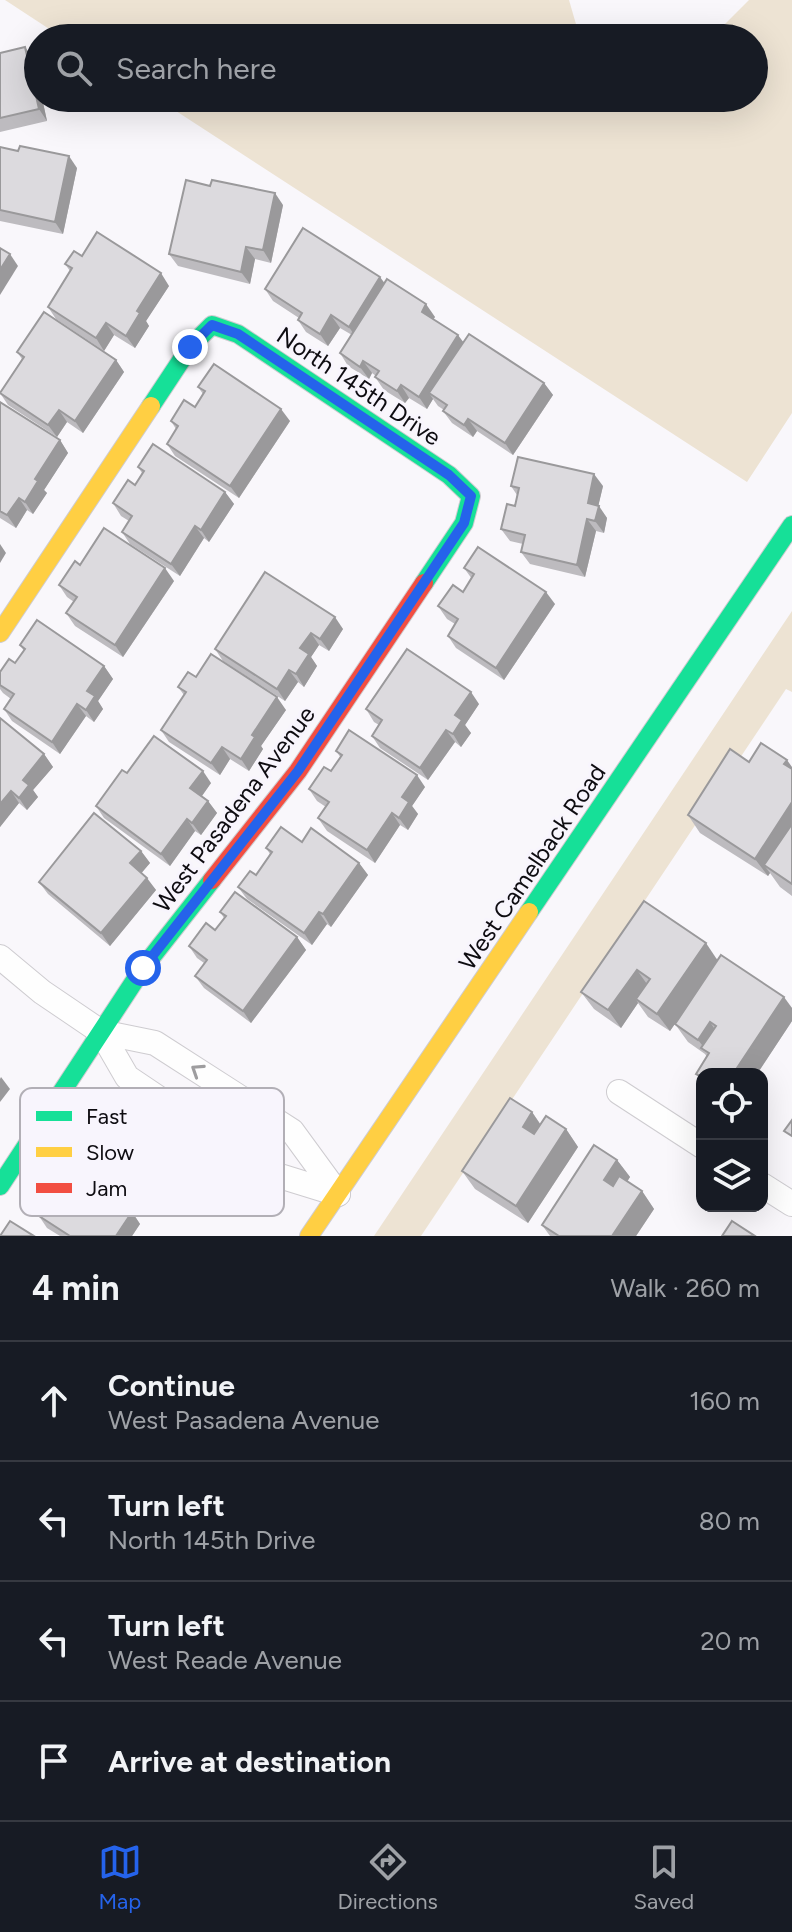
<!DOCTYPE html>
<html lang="en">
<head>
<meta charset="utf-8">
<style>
	:root { --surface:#171b24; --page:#20242c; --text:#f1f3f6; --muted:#9ea1a6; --line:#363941; --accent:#2563eb }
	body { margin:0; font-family:Figtree,sans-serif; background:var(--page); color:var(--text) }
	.controls { position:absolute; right:24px; bottom:24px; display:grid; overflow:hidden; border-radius:16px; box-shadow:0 8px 32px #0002 }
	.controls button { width:72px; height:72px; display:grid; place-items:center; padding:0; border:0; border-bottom:2px solid var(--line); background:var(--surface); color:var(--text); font:40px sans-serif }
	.stop { position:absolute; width:24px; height:24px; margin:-18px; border:6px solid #2563eb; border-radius:50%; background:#fff }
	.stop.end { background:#2563eb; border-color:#fff; box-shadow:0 2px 8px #0008 }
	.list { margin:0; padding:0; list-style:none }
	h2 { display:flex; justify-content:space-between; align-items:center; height:104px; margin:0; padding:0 32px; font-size:34px }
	h2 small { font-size:26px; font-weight:400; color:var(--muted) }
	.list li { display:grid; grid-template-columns:52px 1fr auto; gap:24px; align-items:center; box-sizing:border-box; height:120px; padding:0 32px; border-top:2px solid var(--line) }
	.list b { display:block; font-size:30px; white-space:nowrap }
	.list p { margin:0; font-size:26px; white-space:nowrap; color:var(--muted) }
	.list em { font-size:26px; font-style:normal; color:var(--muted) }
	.icon { flex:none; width:44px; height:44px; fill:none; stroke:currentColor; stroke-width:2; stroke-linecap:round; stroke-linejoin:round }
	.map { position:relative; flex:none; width:792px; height:1236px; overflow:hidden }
	.search { position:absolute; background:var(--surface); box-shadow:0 8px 32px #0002; left:24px; right:24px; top:24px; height:88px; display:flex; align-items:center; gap:20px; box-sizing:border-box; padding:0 28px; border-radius:44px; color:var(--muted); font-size:30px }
	.sheet { height:584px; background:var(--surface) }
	nav { display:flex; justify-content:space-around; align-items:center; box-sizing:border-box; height:112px; border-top:2px solid var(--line); background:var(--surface); font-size:22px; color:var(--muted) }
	nav a { display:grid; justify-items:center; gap:4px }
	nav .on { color:var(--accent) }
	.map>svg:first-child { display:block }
</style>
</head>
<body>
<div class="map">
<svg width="792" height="1236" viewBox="0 0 792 1236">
	<rect width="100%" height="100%" fill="#f9f7fb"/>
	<g fill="#ede3d3">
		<polygon points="5,0 569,0 580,38 63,38"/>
		<polygon points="749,0 792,0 792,413 747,482 156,98 754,98 754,38 711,38"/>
		<polygon points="792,611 792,692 786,689 421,1236 374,1236"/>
	</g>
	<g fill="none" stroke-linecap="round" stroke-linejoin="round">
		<g stroke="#ceccd0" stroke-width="26">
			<g id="street">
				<polyline points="0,957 42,992 101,1032 155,1043 292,1131 338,1194"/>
				<polyline points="101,1032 127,1077 270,1173 338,1194"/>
				<polyline points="619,1092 702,1146"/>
				<polyline points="762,1185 792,1204"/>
			</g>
		</g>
		<g stroke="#ceccd0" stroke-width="20">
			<g id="fast">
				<polyline points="151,406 190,347 212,325 238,334 449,475 471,496 464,523 424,583"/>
				<polyline points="529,912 792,525"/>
				<polyline points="0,1186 143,968 212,880"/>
			</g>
		</g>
		<g stroke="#ceccd0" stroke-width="20">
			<g id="slow">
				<polyline points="0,633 151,406"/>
				<polyline points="309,1236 529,912"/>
			</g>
		</g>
		<g stroke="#ceccd0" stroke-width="20">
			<polyline id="jam" points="212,880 298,771 424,583"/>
		</g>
		<use href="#street" stroke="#fefefe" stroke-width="24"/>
		<use href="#fast" stroke="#16e098" stroke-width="18"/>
		<use href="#slow" stroke="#ffcf43" stroke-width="18"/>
		<use href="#jam" stroke="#f24e42" stroke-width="18"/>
	</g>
	<g fill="#bdbbbf">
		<polygon points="25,47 33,59 38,80 38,98 42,98 47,121 0,132 0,53"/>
		<polygon points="0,147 77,168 63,234 0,221"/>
		<polygon points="283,205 271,263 255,259 250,284 178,266 169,254"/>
		<polygon points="82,256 169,286 146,321 149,326 135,348 114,335 104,351 56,319 48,307 70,271 65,264"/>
		<polygon points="385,284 435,317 433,319 463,342 544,383 553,395 513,455 477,431 473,437 452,423 443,411 444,410 438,406 433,399 427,409 409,398 405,403 384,390 375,377 376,376 372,373 369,379 348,366 340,353 352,335 340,328 328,346 306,332 298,320 299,318 273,301 265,289"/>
		<polygon points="17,352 116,360 124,372 83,433 67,422 57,437 8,405 0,393 22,359"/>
		<polygon points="198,387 290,421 239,498 175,456 167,444 176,429 171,421 195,407 203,394"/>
		<polygon points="0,402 60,440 68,453 44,490 47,493 33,514 27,510 16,528 0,518"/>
		<polygon points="138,467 225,492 234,504 209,542 204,538 180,576 130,544 122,532 129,521 121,516 113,503 135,485 142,473"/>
		<polygon points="511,486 603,486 598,506 607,518 604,533 596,531 585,577 530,564 521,552 523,544 510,541 501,529 515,506 517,495"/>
		<polygon points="80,565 174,581 123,657 75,626 66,613 74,602 67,597 59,585"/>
		<polygon points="464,568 555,604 504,680 456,648 448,636 455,624 447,619 438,606 463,592 472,579"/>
		<polygon points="265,572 343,629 329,651 319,645 311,657 317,666 304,687 298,682 285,701 223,661 215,649"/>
		<polygon points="20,645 104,666 113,679 98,701 103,709 94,722 86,716 60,754 12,721 4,709 11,699 3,693 0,689 0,672 15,663 24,651"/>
		<polygon points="196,677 286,710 261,746 263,749 249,771 230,759 220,775 169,742 161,730 184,695 178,687"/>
		<polygon points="479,704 465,725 471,733 461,747 455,742 428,780 380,748 372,736 379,725 374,722 366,709"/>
		<polygon points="0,718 44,754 53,767 33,790 38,797 27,810 19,803 0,827"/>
		<polygon points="336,751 425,787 412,806 418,814 408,830 400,825 375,863 327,831 318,818 326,807 317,801 309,789 331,771 341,758"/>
		<polygon points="749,762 792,767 792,896 780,887 770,873 768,876 700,833 688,815"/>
		<polygon points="127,773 211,783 202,796 208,801 217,813 201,835 195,831 170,866 104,818 96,806"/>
		<polygon points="302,842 359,863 368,875 331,927 327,924 312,945 247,899 238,887 256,875 270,854 266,848"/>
		<polygon points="141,851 150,863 141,873 156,890 110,946 48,894 39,882"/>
		<polygon points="644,901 718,960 792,1008 792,1021 757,1074 702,1074 702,1082 696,1074 707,1057 705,1054 688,1042 675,1024 699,988 670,1031 648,1017 638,1003 621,1028 594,1009 581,992"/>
		<polygon points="220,912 297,937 306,950 251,1023 204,988 195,976 204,963 197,958 189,946 215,930 224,918"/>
		<polygon points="532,1112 541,1125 566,1129 578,1147 528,1223 475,1189 462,1171"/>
		<polygon points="62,1150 172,1160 180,1172 160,1202 151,1196 142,1210 70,1162"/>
		<polygon points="617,1160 630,1177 627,1182 642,1191 654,1209 636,1236 550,1236 542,1225"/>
		<polygon points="36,1180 132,1212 140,1224 132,1236 60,1236 47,1228 39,1216 51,1196 45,1192"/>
	</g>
	<g fill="#9a999b">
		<polygon points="25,47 33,59 38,80 38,98 42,98 47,121 39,109"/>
		<polygon points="69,156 77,168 63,234 55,222"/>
		<polygon points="275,193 283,205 271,263 263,250"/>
		<polygon points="246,247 255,259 250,284 241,272"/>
		<polygon points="10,254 18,266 0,295 0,270"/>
		<polygon points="161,273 169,286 146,321 149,326 135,348 126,336 137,311"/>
		<polygon points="380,277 389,289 357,339 349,327"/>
		<polygon points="426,304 435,317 430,324 422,312"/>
		<polygon points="331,315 340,328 328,346 320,334"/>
		<polygon points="106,323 114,335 104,351 96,338"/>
		<polygon points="458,335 467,347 429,393 433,399 427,409 419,397"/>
		<polygon points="116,360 124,372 83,433 75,421"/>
		<polygon points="363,361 372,373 369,379 360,367"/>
		<polygon points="544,383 553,395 513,455 505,443"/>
		<polygon points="401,385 409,398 405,403 397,391"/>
		<polygon points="281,409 290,421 239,498 230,486"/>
		<polygon points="59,410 67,422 57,437 48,425"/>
		<polygon points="468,419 477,431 473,437 464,425"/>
		<polygon points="60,440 68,453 44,490 47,493 33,514 25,502 35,479"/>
		<polygon points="594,474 603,486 596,516 588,503"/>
		<polygon points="225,492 234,504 209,542 201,530"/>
		<polygon points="19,498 27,510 16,528 7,515"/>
		<polygon points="599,506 607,518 604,533 595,521"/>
		<polygon points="587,519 596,531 585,577 577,565"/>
		<polygon points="195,526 204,538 180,576 171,564"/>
		<polygon points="0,544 6,553 0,563"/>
		<polygon points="165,568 174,581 123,657 115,645"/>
		<polygon points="546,592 555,604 504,680 496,668"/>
		<polygon points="335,617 343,629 329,651 320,639"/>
		<polygon points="311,633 319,645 311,657 317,666 304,687 296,674 300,648"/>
		<polygon points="104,666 113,679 98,701 103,709 94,722 86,710 87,691"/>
		<polygon points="289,670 298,682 285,701 277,689"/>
		<polygon points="471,692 479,704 465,725 471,733 461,747 453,734 455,715"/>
		<polygon points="277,697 286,710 261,746 263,749 249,771 241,759 252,735"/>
		<polygon points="77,704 86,716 60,754 52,742"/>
		<polygon points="446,730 455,742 428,780 420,768"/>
		<polygon points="222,747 230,759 220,775 211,763"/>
		<polygon points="44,754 53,767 33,790 38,797 27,810 19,798 23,780"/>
		<polygon points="787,760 792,767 792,775 784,764"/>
		<polygon points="203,771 211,783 199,800 190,788"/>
		<polygon points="417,775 425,787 412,806 418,814 408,830 399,818 402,797"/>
		<polygon points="11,791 19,803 0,827 0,804"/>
		<polygon points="208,801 217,813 201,835 192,823"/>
		<polygon points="792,802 792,839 764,865 770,873 768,876 755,859"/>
		<polygon points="392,813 400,825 375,863 367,850"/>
		<polygon points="187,819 195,831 170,866 161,854"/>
		<polygon points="141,851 150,863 139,876 130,863"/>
		<polygon points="359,863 368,875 331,927 323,914"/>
		<polygon points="147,878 156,890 110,946 101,933"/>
		<polygon points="319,912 327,924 312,945 304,933"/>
		<polygon points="297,937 306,950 251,1023 243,1011"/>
		<polygon points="706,943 718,961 670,1031 657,1014"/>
		<polygon points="637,970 649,987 636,999 638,1003 621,1028 608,1010"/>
		<polygon points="784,997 792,1008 792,1021 757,1074 733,1074"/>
		<polygon points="710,1022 722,1040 707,1051 698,1040"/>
		<polygon points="1,1077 10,1089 0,1102 0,1079"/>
		<polygon points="532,1112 544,1130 535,1144 523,1127"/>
		<polygon points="566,1129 578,1147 528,1223 516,1206"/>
		<polygon points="172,1160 180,1172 160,1202 151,1190"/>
		<polygon points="617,1160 630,1177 616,1198 604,1180"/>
		<polygon points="143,1184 151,1196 142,1210 133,1198"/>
		<polygon points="642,1191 654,1209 636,1236 612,1236"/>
		<polygon points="132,1212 140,1224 132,1236 116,1236"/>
	</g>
	<g fill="#dcdade" stroke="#9a999b" stroke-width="2">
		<polygon points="25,47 39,109 0,118 0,53"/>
		<polygon points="20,146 69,156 55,222 0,210 0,147 18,151"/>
		<polygon points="186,180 210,186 212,180 275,193 263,250 246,247 241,272 169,254"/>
		<polygon points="303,228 380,277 349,327 331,315 320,334 298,320 302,313 265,289"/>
		<polygon points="97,232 161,273 137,311 140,313 126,336 106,323 96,338 48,307 72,268 65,264 74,251 82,256"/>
		<polygon points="0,248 10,254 0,270"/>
		<polygon points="387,279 426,304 422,312 458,335 419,397 401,385 397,391 375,377 379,371 363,361 360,367 340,353"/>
		<polygon points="44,312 116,360 75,421 59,410 48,425 0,393 24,357 17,352"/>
		<polygon points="469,334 544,383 505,443 468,419 464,425 443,411 447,405 429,393"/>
		<polygon points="214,364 281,409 230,486 167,444 178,426 171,421 184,400 195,407 205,391 198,387"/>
		<polygon points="0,402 60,440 35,479 38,481 25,502 19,498 7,515 0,511"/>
		<polygon points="153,444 225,492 201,530 195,526 171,564 122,532 132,516 113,503 128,480 135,485 144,471 138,467"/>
		<polygon points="518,457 594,474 588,503 599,506 595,521 587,519 577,565 521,552 525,535 501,529 507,504 515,506 519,488 511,486"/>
		<polygon points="104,528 165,568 115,645 66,613 77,597 59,585 75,561 80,565"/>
		<polygon points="478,547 546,592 496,668 448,636 458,619 438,606 453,585 463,592 474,574 464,568"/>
		<polygon points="265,572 335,617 320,639 311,633 300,648 309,654 296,674 289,670 277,689 215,649"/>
		<polygon points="37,620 104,666 87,691 95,696 86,710 77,704 52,742 4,709 14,694 0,685 0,672 9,659 15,663 25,649 20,645"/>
		<polygon points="407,649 471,692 455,715 462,720 453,734 446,730 420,768 372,736 382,720 366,709"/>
		<polygon points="211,654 277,697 252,735 255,737 241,759 222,747 211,763 161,730 186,692 178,687 188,672 196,677"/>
		<polygon points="0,718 44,754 23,780 29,785 19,798 11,791 0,804"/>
		<polygon points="349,730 417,775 402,797 409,802 399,818 392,813 367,850 318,818 329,802 309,789 324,767 331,771 342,755 336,751"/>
		<polygon points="154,736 203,771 190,788 208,801 192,823 187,819 161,854 96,806 122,770 127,773"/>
		<polygon points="761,743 787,760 784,764 792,769 792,802 755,859 688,815 730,749 749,762"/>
		<polygon points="94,813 141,851 130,863 147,878 101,933 39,882"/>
		<polygon points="792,824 792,884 764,865"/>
		<polygon points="281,827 302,842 311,828 359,863 323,914 319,912 304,933 238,887 250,871 256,875 272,852 266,848"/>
		<polygon points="235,892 297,937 243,1011 195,976 207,960 189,946 206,923 215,930 226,916 220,912"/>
		<polygon points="644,901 706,943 657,1014 636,999 650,979 637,970 608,1010 581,992"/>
		<polygon points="721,955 784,997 733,1074 702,1074 702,1077 696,1074 709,1053 701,1048 716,1026 710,1022 698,1040 675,1024"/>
		<polygon points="510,1098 532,1112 523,1127 534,1134 546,1116 566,1129 516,1206 462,1171"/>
		<polygon points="792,1120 792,1136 784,1131"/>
		<polygon points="594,1145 617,1160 604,1180 613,1186 619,1176 642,1191 612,1236 559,1236 542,1225"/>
		<polygon points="50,1159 132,1212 116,1236 70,1236 39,1216 54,1192 36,1180"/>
		<polygon points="10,1221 34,1236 0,1236"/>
		<polygon points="732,1221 755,1236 722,1236"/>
	</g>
	<defs><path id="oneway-chevron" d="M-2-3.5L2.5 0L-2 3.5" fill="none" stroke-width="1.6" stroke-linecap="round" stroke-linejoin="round" transform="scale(2)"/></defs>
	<use stroke="#9e9d9f" href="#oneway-chevron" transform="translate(197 1070) rotate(-147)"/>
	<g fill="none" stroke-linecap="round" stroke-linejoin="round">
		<polyline stroke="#2563eb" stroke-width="10" points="143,968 298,771 464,523 471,496 449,475 238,334 212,325 190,347"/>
	</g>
	<g text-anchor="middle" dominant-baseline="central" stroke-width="6" stroke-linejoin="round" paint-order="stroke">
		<g font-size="24" fill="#0e0c11" stroke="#f8f5fd">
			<text transform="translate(359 386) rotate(34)">North 145th Drive</text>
			<text transform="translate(234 809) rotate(-53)">West Pasadena Avenue</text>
			<text transform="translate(532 867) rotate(-56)">West Camelback Road</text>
		</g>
	</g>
	<rect x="20" y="1088" width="264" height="128" rx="12" fill="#f8f5fd" stroke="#b2afb6" stroke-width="2"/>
	<rect x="36" y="1111" width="36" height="10" fill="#16e098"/>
	<rect x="36" y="1147" width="36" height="10" fill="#ffcf43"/>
	<rect x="36" y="1183" width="36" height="10" fill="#f24e42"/>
	<g font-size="22" fill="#0e0c11">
		<text x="86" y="1124">Fast</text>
		<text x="86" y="1160">Slow</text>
		<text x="86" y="1196">Jam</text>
	</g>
</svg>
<div class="controls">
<button><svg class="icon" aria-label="locate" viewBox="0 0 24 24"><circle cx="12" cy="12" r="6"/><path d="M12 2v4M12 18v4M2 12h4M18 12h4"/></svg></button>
<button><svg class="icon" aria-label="layers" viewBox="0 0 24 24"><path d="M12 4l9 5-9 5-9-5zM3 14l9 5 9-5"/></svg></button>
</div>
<div class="stop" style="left:143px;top:968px"></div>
<div class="stop end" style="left:190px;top:347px"></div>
<div class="search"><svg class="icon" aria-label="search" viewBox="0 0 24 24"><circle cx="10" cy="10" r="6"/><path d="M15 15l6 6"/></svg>Search here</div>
</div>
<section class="sheet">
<h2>4 min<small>Walk · 260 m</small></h2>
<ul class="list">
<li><svg class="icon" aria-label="ahead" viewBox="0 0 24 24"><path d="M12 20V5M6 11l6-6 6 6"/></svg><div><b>Continue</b><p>West Pasadena Avenue</p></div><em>160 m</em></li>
<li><svg class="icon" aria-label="left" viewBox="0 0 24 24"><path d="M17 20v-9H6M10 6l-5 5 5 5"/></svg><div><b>Turn left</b><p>North 145th Drive</p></div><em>80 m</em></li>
<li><svg class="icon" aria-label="left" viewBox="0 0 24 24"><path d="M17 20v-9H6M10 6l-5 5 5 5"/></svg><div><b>Turn left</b><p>West Reade Avenue</p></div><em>20 m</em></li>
<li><svg class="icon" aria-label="arrive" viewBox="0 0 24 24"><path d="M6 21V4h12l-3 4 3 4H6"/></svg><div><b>Arrive at destination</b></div></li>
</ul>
</section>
<nav>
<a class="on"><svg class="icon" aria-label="map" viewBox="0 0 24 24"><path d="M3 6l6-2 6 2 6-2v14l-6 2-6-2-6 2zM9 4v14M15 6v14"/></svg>Map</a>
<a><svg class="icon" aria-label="directions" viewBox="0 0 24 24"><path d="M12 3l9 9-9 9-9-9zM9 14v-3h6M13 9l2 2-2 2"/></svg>Directions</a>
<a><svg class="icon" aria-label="saved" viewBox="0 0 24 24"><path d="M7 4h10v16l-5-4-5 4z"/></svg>Saved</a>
</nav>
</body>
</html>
